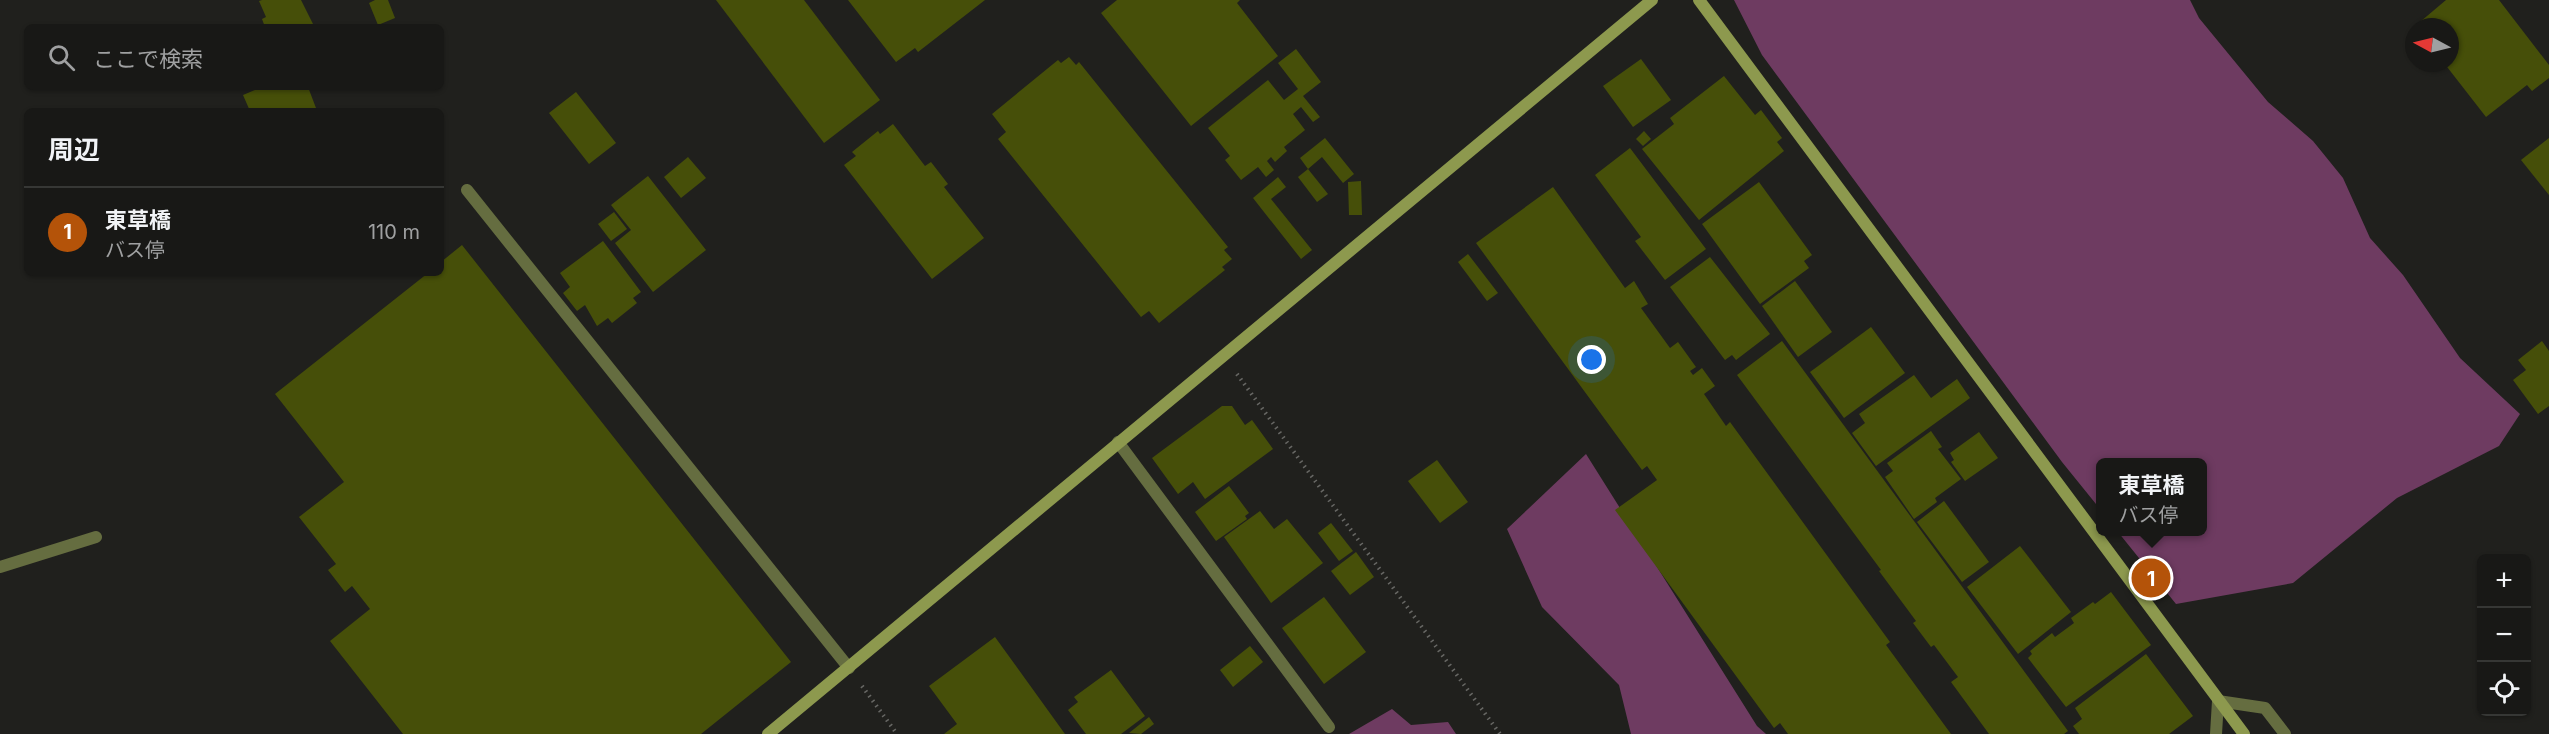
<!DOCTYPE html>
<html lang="ja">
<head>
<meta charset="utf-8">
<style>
	:root { --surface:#181816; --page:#21211f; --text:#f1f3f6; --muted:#9fa0a1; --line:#363735; --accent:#b45309 }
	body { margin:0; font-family:Inter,"Noto Sans JP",sans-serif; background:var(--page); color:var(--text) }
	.controls { position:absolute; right:18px; bottom:18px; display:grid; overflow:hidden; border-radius:9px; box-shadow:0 2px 4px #0004 }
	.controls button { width:54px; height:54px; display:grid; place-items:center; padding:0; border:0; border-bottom:2px solid var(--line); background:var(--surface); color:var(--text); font:30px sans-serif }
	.compass { position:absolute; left:2405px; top:18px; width:54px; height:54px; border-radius:50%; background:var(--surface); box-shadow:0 2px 4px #0004; rotate:277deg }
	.you { position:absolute; left:1592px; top:360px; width:21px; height:21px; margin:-15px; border:4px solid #fff; border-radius:50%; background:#1a73e8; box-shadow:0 0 0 9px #1a73e833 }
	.badge { display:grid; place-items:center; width:39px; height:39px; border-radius:50%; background:var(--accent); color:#fff; font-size:20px; font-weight:700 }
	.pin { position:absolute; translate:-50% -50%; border:3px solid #fff; box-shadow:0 2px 6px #0006 }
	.popup { position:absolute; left:2096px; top:458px; width:111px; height:78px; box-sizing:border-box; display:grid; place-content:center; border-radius:9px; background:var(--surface); filter:drop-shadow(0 2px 4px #0005); font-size:20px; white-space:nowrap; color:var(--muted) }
	.popup b { font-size:22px; color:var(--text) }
	.popup::after { content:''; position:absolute; left:50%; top:100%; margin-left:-12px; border:12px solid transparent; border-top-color:var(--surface) }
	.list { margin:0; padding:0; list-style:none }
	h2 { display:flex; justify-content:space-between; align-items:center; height:78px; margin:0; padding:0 24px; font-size:26px }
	h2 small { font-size:20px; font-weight:400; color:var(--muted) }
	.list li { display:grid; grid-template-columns:39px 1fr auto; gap:18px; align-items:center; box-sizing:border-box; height:90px; padding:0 24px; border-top:2px solid var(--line) }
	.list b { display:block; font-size:22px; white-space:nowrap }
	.list p { margin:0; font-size:20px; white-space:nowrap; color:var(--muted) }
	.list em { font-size:20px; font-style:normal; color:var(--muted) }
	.icon { flex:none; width:33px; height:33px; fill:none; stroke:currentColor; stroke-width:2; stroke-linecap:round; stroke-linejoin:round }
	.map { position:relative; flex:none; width:2549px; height:734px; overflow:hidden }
	.search { position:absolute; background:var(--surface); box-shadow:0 2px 4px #0004; left:24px; top:24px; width:420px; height:66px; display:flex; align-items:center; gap:15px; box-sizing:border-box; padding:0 21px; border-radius:9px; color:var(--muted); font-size:22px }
	.panel { position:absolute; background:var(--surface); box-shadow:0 2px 4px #0004; left:24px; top:108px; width:420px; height:168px; border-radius:9px }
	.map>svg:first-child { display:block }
</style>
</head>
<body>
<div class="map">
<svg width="2549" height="734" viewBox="0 0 2549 734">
	<rect width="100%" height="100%" fill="#20201d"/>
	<g fill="#6e3b61">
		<polygon points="1734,0 2190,0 2199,18 2268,102 2313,141 2343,178 2370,238 2403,275 2460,358 2520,414 2499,446 2397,498 2293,583 2176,604 2118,532 2202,532 2202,462 2100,462 2100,509 2062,462 1762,55"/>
		<polygon points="1586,454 1757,726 1766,734 1631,734 1619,685 1542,607 1507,529"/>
		<polygon points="1392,709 1411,725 1448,722 1456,734 1349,734"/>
	</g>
	<g fill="#464f09">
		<polygon points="262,0 301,0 314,26 265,27 262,19 266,17 259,1"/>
		<polygon points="375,0 388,0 395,18 378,25 369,3"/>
		<polygon points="716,0 804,0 880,100 824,143"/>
		<polygon points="848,0 985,0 918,52 915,48 896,62"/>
		<polygon points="1117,0 1240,0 1237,3 1278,56 1191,126 1101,13"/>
		<polygon points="2446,0 2499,0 2549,65 2549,78 2532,91 2527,85 2486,117 2444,63 2450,63 2450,27 2414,27"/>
		<polygon points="1296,49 1321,82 1303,96 1320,117 1313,122 1301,107 1293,114 1305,130 1284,147 1287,151 1275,162 1271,157 1267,161 1274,170 1266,177 1258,167 1241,180 1225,160 1230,156 1208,128 1268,80 1284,100 1298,89 1278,63"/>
		<polygon points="1069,57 1076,65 1079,62 1228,247 1224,250 1232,259 1222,267 1225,270 1159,323 1149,311 1141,317 998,139 1006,132 992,114 1058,60 1061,63"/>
		<polygon points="1641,59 1671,100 1633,127 1603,86"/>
		<polygon points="1724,76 1755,115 1761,110 1782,138 1777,142 1784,151 1699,220 1642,149 1674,124 1670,118"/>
		<polygon points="262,87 301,87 302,90 308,87 316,108 309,111 250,111 243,95"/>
		<polygon points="576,92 616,143 589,164 549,113"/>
		<polygon points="893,124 925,166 931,162 948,184 944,187 984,238 932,279 844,165 856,156 852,152 878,131 880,134"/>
		<polygon points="1644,131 1651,139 1643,146 1636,139"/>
		<polygon points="1325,138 1354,174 1343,183 1322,157 1308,169 1300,158"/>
		<polygon points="2549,138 2549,195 2521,160"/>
		<polygon points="1630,148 1706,249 1665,280 1635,241 1641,237 1595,175"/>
		<polygon points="688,157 706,178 681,198 664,177"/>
		<polygon points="1308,169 1328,194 1317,202 1298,177"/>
		<polygon points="648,176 706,250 653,292 615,243 631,230 611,205"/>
		<polygon points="1278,177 1286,187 1271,199 1312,250 1301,259 1253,198"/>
		<polygon points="1361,181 1362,215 1349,215 1348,182"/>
		<polygon points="1759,182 1812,255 1804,261 1809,268 1760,304 1702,224"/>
		<polygon points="1553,187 1625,288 1634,281 1648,304 1641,308 1670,348 1678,342 1696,367 1690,371 1693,375 1702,368 1715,386 1704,394 1726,426 1730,422 1890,642 1886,645 1951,734 1788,734 1780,723 1774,728 1615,510 1657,480 1647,466 1642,470 1476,243"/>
		<polygon points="614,212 627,229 611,241 598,224"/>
		<polygon points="603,241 641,292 633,298 637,303 612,323 608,318 597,326 585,305 577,311 563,293 570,287 560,273"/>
		<polygon points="462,245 791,662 701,734 403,734 330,641 370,609 352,586 345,592 328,570 336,564 299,517 344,482 275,394 428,273 441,273 441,262"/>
		<polygon points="1468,254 1498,293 1487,301 1458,262"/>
		<polygon points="1710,257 1770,334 1736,360 1732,355 1725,360 1670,287"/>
		<polygon points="1795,281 1832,332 1798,357 1762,306"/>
		<polygon points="1871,327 1905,373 1844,418 1810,372"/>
		<polygon points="1782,341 2068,731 2064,734 1989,734 1951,682 1958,677 1934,645 1931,647 1913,623 1916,621 1879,571 1881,570 1737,375"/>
		<polygon points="2542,341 2549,351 2549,406 2538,414 2513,380 2526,370 2518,360"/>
		<polygon points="1914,375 1931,398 1957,379 1970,398 1876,466 1852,433 1865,423 1859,414"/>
		<polygon points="1222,406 1232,406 1245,425 1252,420 1273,449 1205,499 1193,482 1178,494 1152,458"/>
		<polygon points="1931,431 1942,447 1938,449 1961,479 1935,498 1937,502 1914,519 1885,477 1893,471 1887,463"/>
		<polygon points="1979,432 1998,458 1965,481 1951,462 1954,460 1950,453"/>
		<polygon points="1437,460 1468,502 1440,523 1408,481"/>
		<polygon points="1229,486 1249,513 1245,516 1247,519 1216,541 1195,512"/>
		<polygon points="1944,501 1989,562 1962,582 1917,522"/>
		<polygon points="1260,511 1274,529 1287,519 1323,563 1271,603 1224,537"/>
		<polygon points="1331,523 1353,551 1339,561 1318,533"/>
		<polygon points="2020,546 2071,612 2018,654 1967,587"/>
		<polygon points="1356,552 1374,577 1350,595 1331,571"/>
		<polygon points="2111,592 2151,645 2066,707 2028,658 2032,654 2030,651 2052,633 2055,637 2074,623 2071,618 2093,602 2095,604"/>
		<polygon points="1324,597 1366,652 1324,684 1282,628"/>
		<polygon points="995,637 1065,734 944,734 957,724 929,686"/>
		<polygon points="1250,646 1263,662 1233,687 1220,670"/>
		<polygon points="2146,654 2193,716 2169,734 2079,734 2073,726 2082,719 2075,708"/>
		<polygon points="1111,670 1145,716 1121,734 1086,734 1068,710 1078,702 1074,697"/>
		<polygon points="1149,717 1154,724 1141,734 1129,733"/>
	</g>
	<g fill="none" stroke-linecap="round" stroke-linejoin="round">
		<g stroke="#676764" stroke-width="4" stroke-dasharray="1.5 4.5" stroke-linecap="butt">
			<polyline points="1237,374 1500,734"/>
			<polyline points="862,686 897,734"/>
		</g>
		<g stroke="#656d40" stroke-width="12">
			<polyline points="467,190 849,668"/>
			<polyline points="1118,442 1329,727"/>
			<polyline points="0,567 96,537"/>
		</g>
		<polyline stroke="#656d40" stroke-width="12" points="2216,734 2218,701 2265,708 2285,734"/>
		<g stroke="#8d994e" stroke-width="12">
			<polyline points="1699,0 2244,734"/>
			<polyline points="768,734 1652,0"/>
		</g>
	</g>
</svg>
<div class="controls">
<button>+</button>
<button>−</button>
<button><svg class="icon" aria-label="locate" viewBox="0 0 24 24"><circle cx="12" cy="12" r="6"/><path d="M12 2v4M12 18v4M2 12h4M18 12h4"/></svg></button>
</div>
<svg class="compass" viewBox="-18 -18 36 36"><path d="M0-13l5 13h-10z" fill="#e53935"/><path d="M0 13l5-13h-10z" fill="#9fa0a1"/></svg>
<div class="you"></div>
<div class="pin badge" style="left:2151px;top:578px">1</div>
<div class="popup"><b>東草橋</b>バス停</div>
<div class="search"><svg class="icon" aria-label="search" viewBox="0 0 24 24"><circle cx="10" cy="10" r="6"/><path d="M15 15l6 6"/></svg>ここで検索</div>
<section class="panel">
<h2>周辺<small></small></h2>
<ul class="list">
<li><span class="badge">1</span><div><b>東草橋</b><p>バス停</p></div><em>110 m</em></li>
</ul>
</section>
</div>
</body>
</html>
